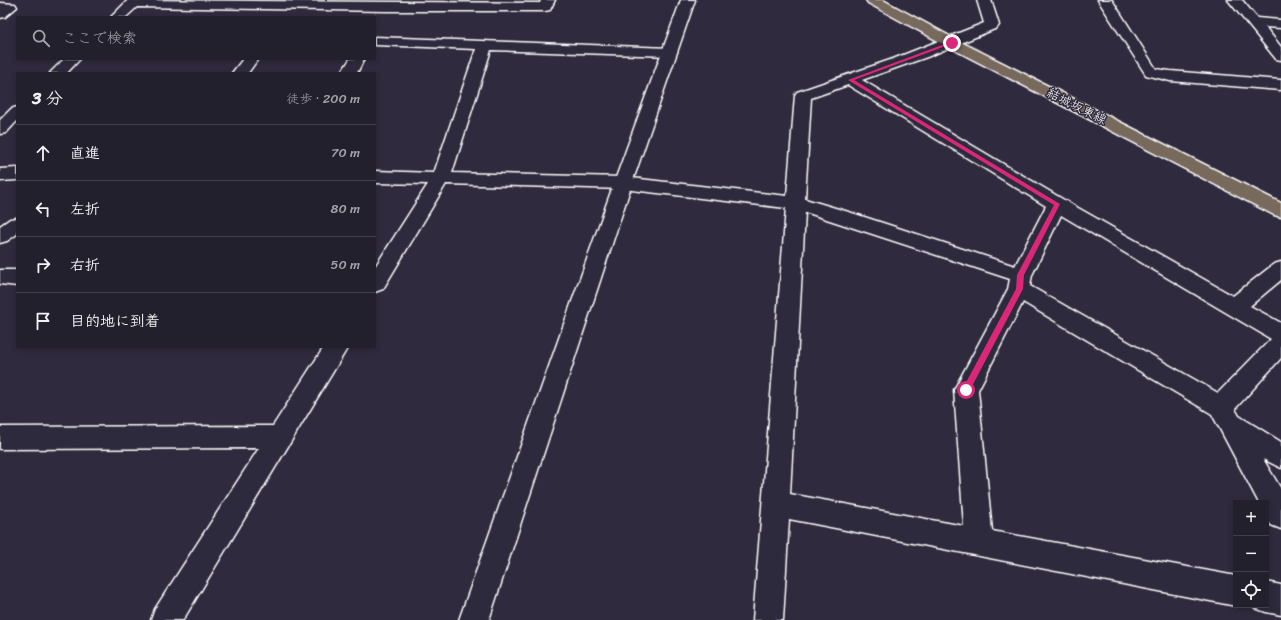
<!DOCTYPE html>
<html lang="ja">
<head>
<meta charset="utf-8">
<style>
	:root { --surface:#23202e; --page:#2b2836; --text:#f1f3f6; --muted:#a3a3aa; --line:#403e4a }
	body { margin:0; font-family:Sriracha,"Klee One",sans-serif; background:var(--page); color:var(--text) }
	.controls { position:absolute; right:12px; bottom:12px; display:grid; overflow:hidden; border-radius:0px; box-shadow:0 2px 6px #0003 }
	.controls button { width:36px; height:36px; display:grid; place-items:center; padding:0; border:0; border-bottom:1px solid var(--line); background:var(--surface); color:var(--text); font:20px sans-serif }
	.stop { position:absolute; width:12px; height:12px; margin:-9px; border:3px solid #db2777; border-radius:50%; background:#fff }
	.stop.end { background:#db2777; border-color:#fff; box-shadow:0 1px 4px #0008 }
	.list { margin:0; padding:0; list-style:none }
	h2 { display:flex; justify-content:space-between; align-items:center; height:52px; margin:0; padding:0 16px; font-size:17px }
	h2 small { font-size:13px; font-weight:400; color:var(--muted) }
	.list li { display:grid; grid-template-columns:26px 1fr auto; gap:12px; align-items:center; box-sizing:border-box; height:56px; padding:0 16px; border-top:1px solid var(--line) }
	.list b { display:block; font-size:15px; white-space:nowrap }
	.list em { font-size:13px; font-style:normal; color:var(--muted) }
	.icon { flex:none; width:22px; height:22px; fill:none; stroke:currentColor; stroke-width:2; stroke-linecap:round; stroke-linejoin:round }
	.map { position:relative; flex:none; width:1281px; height:620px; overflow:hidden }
	.search { position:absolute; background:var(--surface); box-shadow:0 2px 6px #0003; left:16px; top:16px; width:360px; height:44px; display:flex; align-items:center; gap:10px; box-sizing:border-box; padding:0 14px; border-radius:0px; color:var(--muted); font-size:15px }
	.panel { position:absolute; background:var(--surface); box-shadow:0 2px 6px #0003; left:16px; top:72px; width:360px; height:276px; border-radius:0px }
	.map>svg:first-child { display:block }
</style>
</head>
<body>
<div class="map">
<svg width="1281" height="620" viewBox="0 0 1281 620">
	<rect width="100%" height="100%" fill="#2f2a3d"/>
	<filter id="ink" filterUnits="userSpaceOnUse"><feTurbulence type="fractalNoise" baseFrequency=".025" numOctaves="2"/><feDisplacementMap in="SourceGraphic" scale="8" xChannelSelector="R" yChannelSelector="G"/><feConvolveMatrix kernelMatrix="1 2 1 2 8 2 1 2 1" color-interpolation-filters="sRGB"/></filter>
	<g filter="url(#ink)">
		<polygon fill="#403844" points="137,0 548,0 545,7 133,3"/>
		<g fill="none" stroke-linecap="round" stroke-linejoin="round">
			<g stroke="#fff" stroke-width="3">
				<g id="street">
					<polygon points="128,0 540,3 541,0 555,0 550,10 545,11 386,11 137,7 126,17 111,17"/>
					<path d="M977,0h14l8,25 -2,3 -70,29 -65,23 202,120 169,96 41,-32 7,-2v18l-31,26 31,17v35l-46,51 4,7 42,26v26l-18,-9 18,30v40l-10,-4 -5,-9v-13h-7l-47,-89 -189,-112 -45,88 14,141 244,45v29h2l-2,1 -447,-87 -6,101h-30l33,-412 -163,-19 -177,-5 -63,105 -8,3v-25l53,-83 -53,-1v-12l59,2 42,-124 -101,-4v-8l295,11 5,1 2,3 -2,3 -5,1 -179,-6 -39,123 171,4 164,19 8,-101 2,-3 96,-33 91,-36zM848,85l198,121 -31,60 -163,-53 -47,-14 6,-101zM805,212l205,67 -2,10 -54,101 10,136 -174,-32zM1061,215l210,124 -53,54 -188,-107 2,-11z"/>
					<polygon points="1098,0 1112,0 1156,69 1170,71 1281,80 1281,90 1170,81 1146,75"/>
					<polygon points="1228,0 1242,0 1257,18 1281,20 1281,28 1265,27 1281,47 1281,60 1276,59"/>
					<polygon points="0,3 15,4 17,7 5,17 0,18"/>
					<polygon points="64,59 80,59 67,73 50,73"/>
					<polygon points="243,59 258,59 248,73 232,73"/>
					<polygon points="350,59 364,59 357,73 341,73"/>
					<polygon points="17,107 17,121 6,133 0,134 0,120 11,109"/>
					<polygon points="17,168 17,180 0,181 0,169"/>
					<polygon points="17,218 17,234 7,241 0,243 0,226 10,219"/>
					<polygon points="0,270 17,270 17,286 0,284"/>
					<polygon points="324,347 348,347 183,620 151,620 155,609 259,448 0,449 0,427 273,426"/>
					<polygon points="1266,582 1281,585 1281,615 1266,612 1255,608 1254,605 1266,605"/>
				</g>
			</g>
			<g stroke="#fff" stroke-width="3">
				<polygon id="secondary" points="681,0 695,0 632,183 489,620 459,620 614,183"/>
			</g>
			<g stroke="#fff" stroke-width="3">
				<polygon id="primary" points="866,0 883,0 957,40 1281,203 1281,217 1274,215 947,46 868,3"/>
			</g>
			<use href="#street" fill="#2f2a3d" fill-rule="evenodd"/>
			<use href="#secondary" fill="#2f2a3d" fill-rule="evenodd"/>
			<use href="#primary" fill="#77695c" fill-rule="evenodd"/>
		</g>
	</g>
	<polygon fill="#db2777" points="950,42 954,43 854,80 1060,204 1024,275 1023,289 969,392 966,393 962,390 1016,289 1017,275 1054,205 848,80"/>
	<g text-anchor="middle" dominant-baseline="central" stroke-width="3" stroke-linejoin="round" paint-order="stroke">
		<g font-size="13" fill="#fff" stroke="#2f2a3d">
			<text transform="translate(1077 106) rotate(27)">結城坂東線</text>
		</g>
	</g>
</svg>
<div class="controls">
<button>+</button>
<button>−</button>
<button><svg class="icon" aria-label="locate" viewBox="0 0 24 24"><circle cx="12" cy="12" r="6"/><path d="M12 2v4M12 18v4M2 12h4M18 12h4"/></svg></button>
</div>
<div class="stop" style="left:966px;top:390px"></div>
<div class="stop end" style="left:952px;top:43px"></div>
<div class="search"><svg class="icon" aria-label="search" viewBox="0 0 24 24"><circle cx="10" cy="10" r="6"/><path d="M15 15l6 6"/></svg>ここで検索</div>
<section class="panel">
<h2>3 分<small>徒歩 · 200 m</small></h2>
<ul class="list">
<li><svg class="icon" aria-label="ahead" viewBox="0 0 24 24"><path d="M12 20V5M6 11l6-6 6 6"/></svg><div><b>直進</b></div><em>70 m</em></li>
<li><svg class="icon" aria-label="left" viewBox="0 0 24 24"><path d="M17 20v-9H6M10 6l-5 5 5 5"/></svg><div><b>左折</b></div><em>80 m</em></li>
<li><svg class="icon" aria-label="right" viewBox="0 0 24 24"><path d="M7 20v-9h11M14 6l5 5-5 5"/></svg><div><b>右折</b></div><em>50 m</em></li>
<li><svg class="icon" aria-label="arrive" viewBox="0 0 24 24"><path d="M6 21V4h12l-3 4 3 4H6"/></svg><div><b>目的地に到着</b></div></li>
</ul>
</section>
</div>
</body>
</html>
